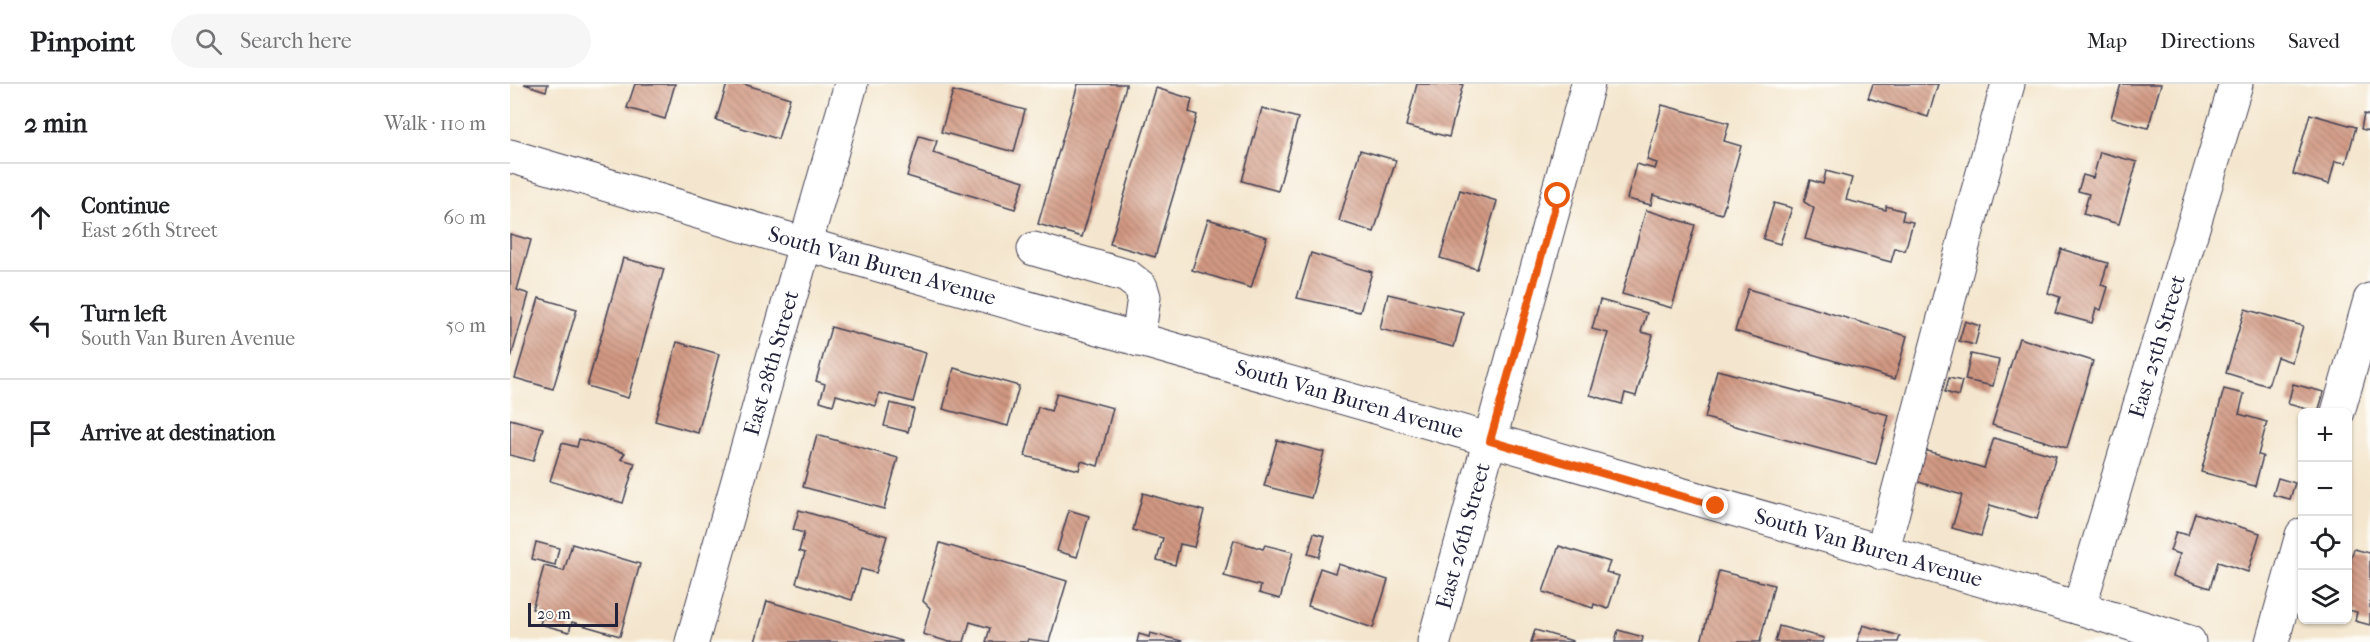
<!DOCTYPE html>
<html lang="en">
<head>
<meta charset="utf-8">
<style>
	:root { --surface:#fff; --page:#f6f6f6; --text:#202124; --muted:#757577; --line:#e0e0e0 }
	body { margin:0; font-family:"IM FELL French Canon",serif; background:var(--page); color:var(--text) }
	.controls { position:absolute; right:18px; bottom:18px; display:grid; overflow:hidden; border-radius:9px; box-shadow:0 2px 4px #0004 }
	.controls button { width:54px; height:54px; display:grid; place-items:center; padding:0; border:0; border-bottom:2px solid var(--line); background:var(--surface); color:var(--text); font:30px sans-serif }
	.scale { position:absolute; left:18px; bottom:15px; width:90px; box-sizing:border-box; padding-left:6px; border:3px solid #22223b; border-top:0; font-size:16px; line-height:21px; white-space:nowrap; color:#22223b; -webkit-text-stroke:4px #fdfcf7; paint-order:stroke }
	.stop { position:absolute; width:18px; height:18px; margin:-14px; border:4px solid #ea580c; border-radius:50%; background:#fff }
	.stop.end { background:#ea580c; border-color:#fff; box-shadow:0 2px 6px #0008 }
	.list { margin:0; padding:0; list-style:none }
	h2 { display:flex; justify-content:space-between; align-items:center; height:78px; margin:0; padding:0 24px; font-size:26px }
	h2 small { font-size:20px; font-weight:400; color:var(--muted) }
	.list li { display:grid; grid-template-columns:39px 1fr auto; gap:18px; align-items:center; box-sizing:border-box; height:108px; padding:0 24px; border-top:2px solid var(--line) }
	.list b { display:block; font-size:22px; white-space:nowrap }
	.list p { margin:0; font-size:20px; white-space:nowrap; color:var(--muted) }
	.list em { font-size:20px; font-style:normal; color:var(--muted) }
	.icon { flex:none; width:33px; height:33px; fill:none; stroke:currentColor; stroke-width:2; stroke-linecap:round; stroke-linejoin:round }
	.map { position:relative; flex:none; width:1860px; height:558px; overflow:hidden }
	header { display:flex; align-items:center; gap:36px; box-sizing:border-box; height:84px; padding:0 30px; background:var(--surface); border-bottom:2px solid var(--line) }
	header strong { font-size:28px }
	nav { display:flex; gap:33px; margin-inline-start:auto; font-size:21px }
	.search { width:420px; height:54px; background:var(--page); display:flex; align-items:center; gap:15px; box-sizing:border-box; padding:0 21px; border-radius:33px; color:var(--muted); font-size:22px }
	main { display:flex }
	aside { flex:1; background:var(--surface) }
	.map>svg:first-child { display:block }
</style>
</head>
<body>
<header>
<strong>Pinpoint</strong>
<div class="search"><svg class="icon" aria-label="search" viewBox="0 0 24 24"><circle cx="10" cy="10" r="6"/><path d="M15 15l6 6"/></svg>Search here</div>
<nav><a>Map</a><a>Directions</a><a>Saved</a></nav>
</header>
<main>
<aside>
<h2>2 min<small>Walk · 110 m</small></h2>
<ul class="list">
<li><svg class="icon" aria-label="ahead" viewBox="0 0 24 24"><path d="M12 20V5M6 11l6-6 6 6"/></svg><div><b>Continue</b><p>East 26th Street</p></div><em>60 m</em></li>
<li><svg class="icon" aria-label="left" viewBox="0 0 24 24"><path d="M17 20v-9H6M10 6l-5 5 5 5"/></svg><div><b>Turn left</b><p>South Van Buren Avenue</p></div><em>50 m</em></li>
<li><svg class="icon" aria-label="arrive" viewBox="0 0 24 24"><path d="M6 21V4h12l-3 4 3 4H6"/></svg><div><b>Arrive at destination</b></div></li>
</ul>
</aside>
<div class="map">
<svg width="1860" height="558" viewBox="0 0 1860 558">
	<defs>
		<pattern id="building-back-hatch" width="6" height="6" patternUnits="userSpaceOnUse" patternTransform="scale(1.5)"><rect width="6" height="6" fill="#d19882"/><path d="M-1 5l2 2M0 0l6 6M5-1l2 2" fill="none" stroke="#a97c6c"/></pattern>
	</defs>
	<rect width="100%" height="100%" fill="#fdfcf7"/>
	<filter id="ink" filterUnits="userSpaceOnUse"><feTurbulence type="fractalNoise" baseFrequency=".0167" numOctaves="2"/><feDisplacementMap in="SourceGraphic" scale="12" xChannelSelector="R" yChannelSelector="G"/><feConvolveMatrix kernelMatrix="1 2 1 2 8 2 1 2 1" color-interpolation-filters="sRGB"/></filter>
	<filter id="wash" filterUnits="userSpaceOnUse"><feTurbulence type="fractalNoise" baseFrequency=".008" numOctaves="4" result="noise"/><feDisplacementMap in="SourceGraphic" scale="24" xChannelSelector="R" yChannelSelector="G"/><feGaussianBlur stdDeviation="1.35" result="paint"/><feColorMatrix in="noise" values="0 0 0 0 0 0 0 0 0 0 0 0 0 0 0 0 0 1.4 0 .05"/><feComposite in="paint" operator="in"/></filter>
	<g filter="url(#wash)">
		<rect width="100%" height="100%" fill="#f4e6ce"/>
		<g id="blocks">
			<g fill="url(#building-back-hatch)">
				<polygon points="14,0 38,0 36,7"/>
				<polygon points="125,0 165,0 155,35 117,24"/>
				<polygon points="217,0 233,0 280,14 268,55 206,36"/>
				<polygon points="568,0 616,0 616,2 572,153 528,140"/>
				<polygon points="907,0 953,0 939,53 896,42"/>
				<polygon points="1363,0 1428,0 1418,33 1358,14"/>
				<polygon points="1611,0 1651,0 1638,44 1601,34"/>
				<polygon points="646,4 682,15 679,28 687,31 645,173 600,160"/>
				<polygon points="443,7 515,26 504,68 431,48"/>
				<polygon points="1152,21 1219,39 1214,57 1231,62 1212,130 1143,111 1141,121 1117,115 1126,80 1145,85 1147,79 1137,76"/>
				<polygon points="752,24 788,34 768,107 732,97"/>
				<polygon points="1800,30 1846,43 1836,79 1825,77 1819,100 1783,90"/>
				<polygon points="1854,30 1860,32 1860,47 1851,45"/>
				<polygon points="409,52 427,57 423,69 514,97 505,125 397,92"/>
				<polygon points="850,66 886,76 864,148 829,137"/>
				<polygon points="1590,68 1627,78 1609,140 1573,130 1579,110 1568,107 1573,91 1583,94"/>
				<polygon points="1316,87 1342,94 1336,116 1376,126 1376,122 1394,127 1392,136 1403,138 1395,167 1385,164 1381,178 1295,155 1304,124 1294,118 1300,96 1313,100"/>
				<polygon points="950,106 987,117 967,185 930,174"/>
				<polygon points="1264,119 1282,124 1270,160 1253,155"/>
				<polygon points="1136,126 1185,141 1162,224 1112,210"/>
				<polygon points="698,135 757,153 741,204 682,186"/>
				<polygon points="0,150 21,156 7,206 19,210 1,274"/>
				<polygon points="1551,165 1598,179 1591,201 1598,203 1591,226 1586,224 1582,239 1545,229 1550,213 1538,209"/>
				<polygon points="801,169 862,188 850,228 787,214"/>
				<polygon points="113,174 154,185 118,314 77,302"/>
				<polygon points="1238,205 1397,252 1385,295 1225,247"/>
				<polygon points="878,210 953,228 944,263 870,245"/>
				<polygon points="29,214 67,225 43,305 5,294"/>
				<polygon points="1090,216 1137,229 1131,248 1143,251 1126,312 1115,309 1112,320 1080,311 1098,249 1082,245"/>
				<polygon points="1735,225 1793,242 1782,278 1767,273 1758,302 1716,289"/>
				<polygon points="1455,237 1470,242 1465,261 1449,257"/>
				<polygon points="321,243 416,269 403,318 369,309 366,322 326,311 323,321 310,317 315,300 306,297"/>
				<polygon points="1509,254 1583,277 1557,364 1482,341"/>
				<polygon points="167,258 209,270 188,349 145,337"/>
				<polygon points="1461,270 1489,276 1483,302 1455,296"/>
				<polygon points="444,284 509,302 498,342 433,325"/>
				<polygon points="1207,286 1379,331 1366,380 1195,334"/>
				<polygon points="1439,294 1452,297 1448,312 1435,308"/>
				<polygon points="1783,300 1814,308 1808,328 1778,320"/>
				<polygon points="1714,305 1734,310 1729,330 1757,338 1748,371 1753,372 1745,402 1691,388"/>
				<polygon points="547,309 603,324 588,382 571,377 569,386 515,372 528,323 541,327"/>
				<polygon points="380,319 404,325 398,348 374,342"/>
				<polygon points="0,335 33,344 23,377 0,371"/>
				<polygon points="307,351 388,374 374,425 293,403"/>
				<polygon points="1484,354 1546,372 1527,435 1480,421 1471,452 1442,444 1452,411 1402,396 1411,365 1474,384"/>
				<polygon points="69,355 115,369 111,375 125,379 113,419 40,397 52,359 67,363"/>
				<polygon points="767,356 814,368 801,414 754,402"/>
				<polygon points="1768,394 1785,399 1780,415 1763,411"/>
				<polygon points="633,409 694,427 684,463 670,460 665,481 647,476 653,454 623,446"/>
				<polygon points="289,426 377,452 366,489 351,485 342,516 286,499 295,469 289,467 294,449 283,446"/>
				<polygon points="559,426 579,432 567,473 547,467"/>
				<polygon points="1685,429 1750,449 1738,488 1708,478 1700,504 1663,492 1670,470 1660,467 1666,448 1678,451"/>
				<polygon points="804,449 815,452 809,473 798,470"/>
				<polygon points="724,456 753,465 755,461 783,468 770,515 749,509 751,502 714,492"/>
				<polygon points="26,458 49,464 45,481 22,475"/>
				<polygon points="430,459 557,497 539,558 518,555 517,558 476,558 480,544 460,538 454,558 439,558 413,550 420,524 413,517"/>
				<polygon points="62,460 130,480 110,552 62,538 59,548 30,540 34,528 22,525 34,482 54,487"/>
				<polygon points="1049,462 1100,478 1096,488 1109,492 1098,525 1084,520 1083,524 1033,508"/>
				<polygon points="1844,465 1860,469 1860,541 1845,537 1847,528 1838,526 1838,486"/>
				<polygon points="828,480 878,496 863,544 798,522 810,484 825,489"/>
				<polygon points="1209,487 1264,501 1250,558 1191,558"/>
				<polygon points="257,517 392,557 392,558 245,558"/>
				<polygon points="1353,541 1390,552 1388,558 1347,558"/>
				<polygon points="1269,542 1314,554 1313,558 1265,558"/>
				<polygon points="1025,546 1063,557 1063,558 1021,558"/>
				<polygon points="1108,546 1133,553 1132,558 1105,558"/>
				<polygon points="640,549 672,557 672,558 627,558 629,550 639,553"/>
			</g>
		</g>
	</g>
	<g filter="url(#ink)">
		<use href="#blocks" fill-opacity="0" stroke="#423f51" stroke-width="1.5"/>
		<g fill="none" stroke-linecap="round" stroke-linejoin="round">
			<g stroke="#423f51" stroke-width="35">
				<g id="minor">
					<path id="s1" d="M0,72l295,88 1274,364 110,34"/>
					<polyline points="524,165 617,192 631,203 634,213 628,256"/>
					<polyline points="1828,328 1860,216"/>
					<polyline points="1372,469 1462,128 1498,0"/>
					<path id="s2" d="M1569,524l157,-524"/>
					<path id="s3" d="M182,558l159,-558"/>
					<path id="s4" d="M924,558l154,-558"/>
					<polyline points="1762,558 1792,451"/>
				</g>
			</g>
			<use href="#minor" stroke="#fff" stroke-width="33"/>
		</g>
	</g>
	<g fill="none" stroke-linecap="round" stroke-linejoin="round" filter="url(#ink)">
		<polyline stroke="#ea580c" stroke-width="8" points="1048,112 980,357 1206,422"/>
	</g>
	<g text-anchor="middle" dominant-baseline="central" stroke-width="6" stroke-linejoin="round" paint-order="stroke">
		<g font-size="22" fill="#22223b" stroke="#fdfcf7">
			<text stroke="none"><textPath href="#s1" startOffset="388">South Van Buren Avenue</textPath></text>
			<text stroke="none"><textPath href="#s2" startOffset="273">East 25th Street</textPath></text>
			<text stroke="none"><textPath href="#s3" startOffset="290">East 28th Street</textPath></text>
			<text stroke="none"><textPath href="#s1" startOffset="874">South Van Buren Avenue</textPath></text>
			<text stroke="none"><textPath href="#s4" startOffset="110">East 26th Street</textPath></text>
			<text stroke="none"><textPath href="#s1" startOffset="1414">South Van Buren Avenue</textPath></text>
		</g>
	</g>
</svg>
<div class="controls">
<button>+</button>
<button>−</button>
<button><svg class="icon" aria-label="locate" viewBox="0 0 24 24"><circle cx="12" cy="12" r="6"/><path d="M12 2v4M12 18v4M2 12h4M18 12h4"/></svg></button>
<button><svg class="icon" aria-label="layers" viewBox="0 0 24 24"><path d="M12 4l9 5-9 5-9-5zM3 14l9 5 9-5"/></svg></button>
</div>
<div class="scale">20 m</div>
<div class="stop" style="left:1048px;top:112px"></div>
<div class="stop end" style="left:1206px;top:422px"></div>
</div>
</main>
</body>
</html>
